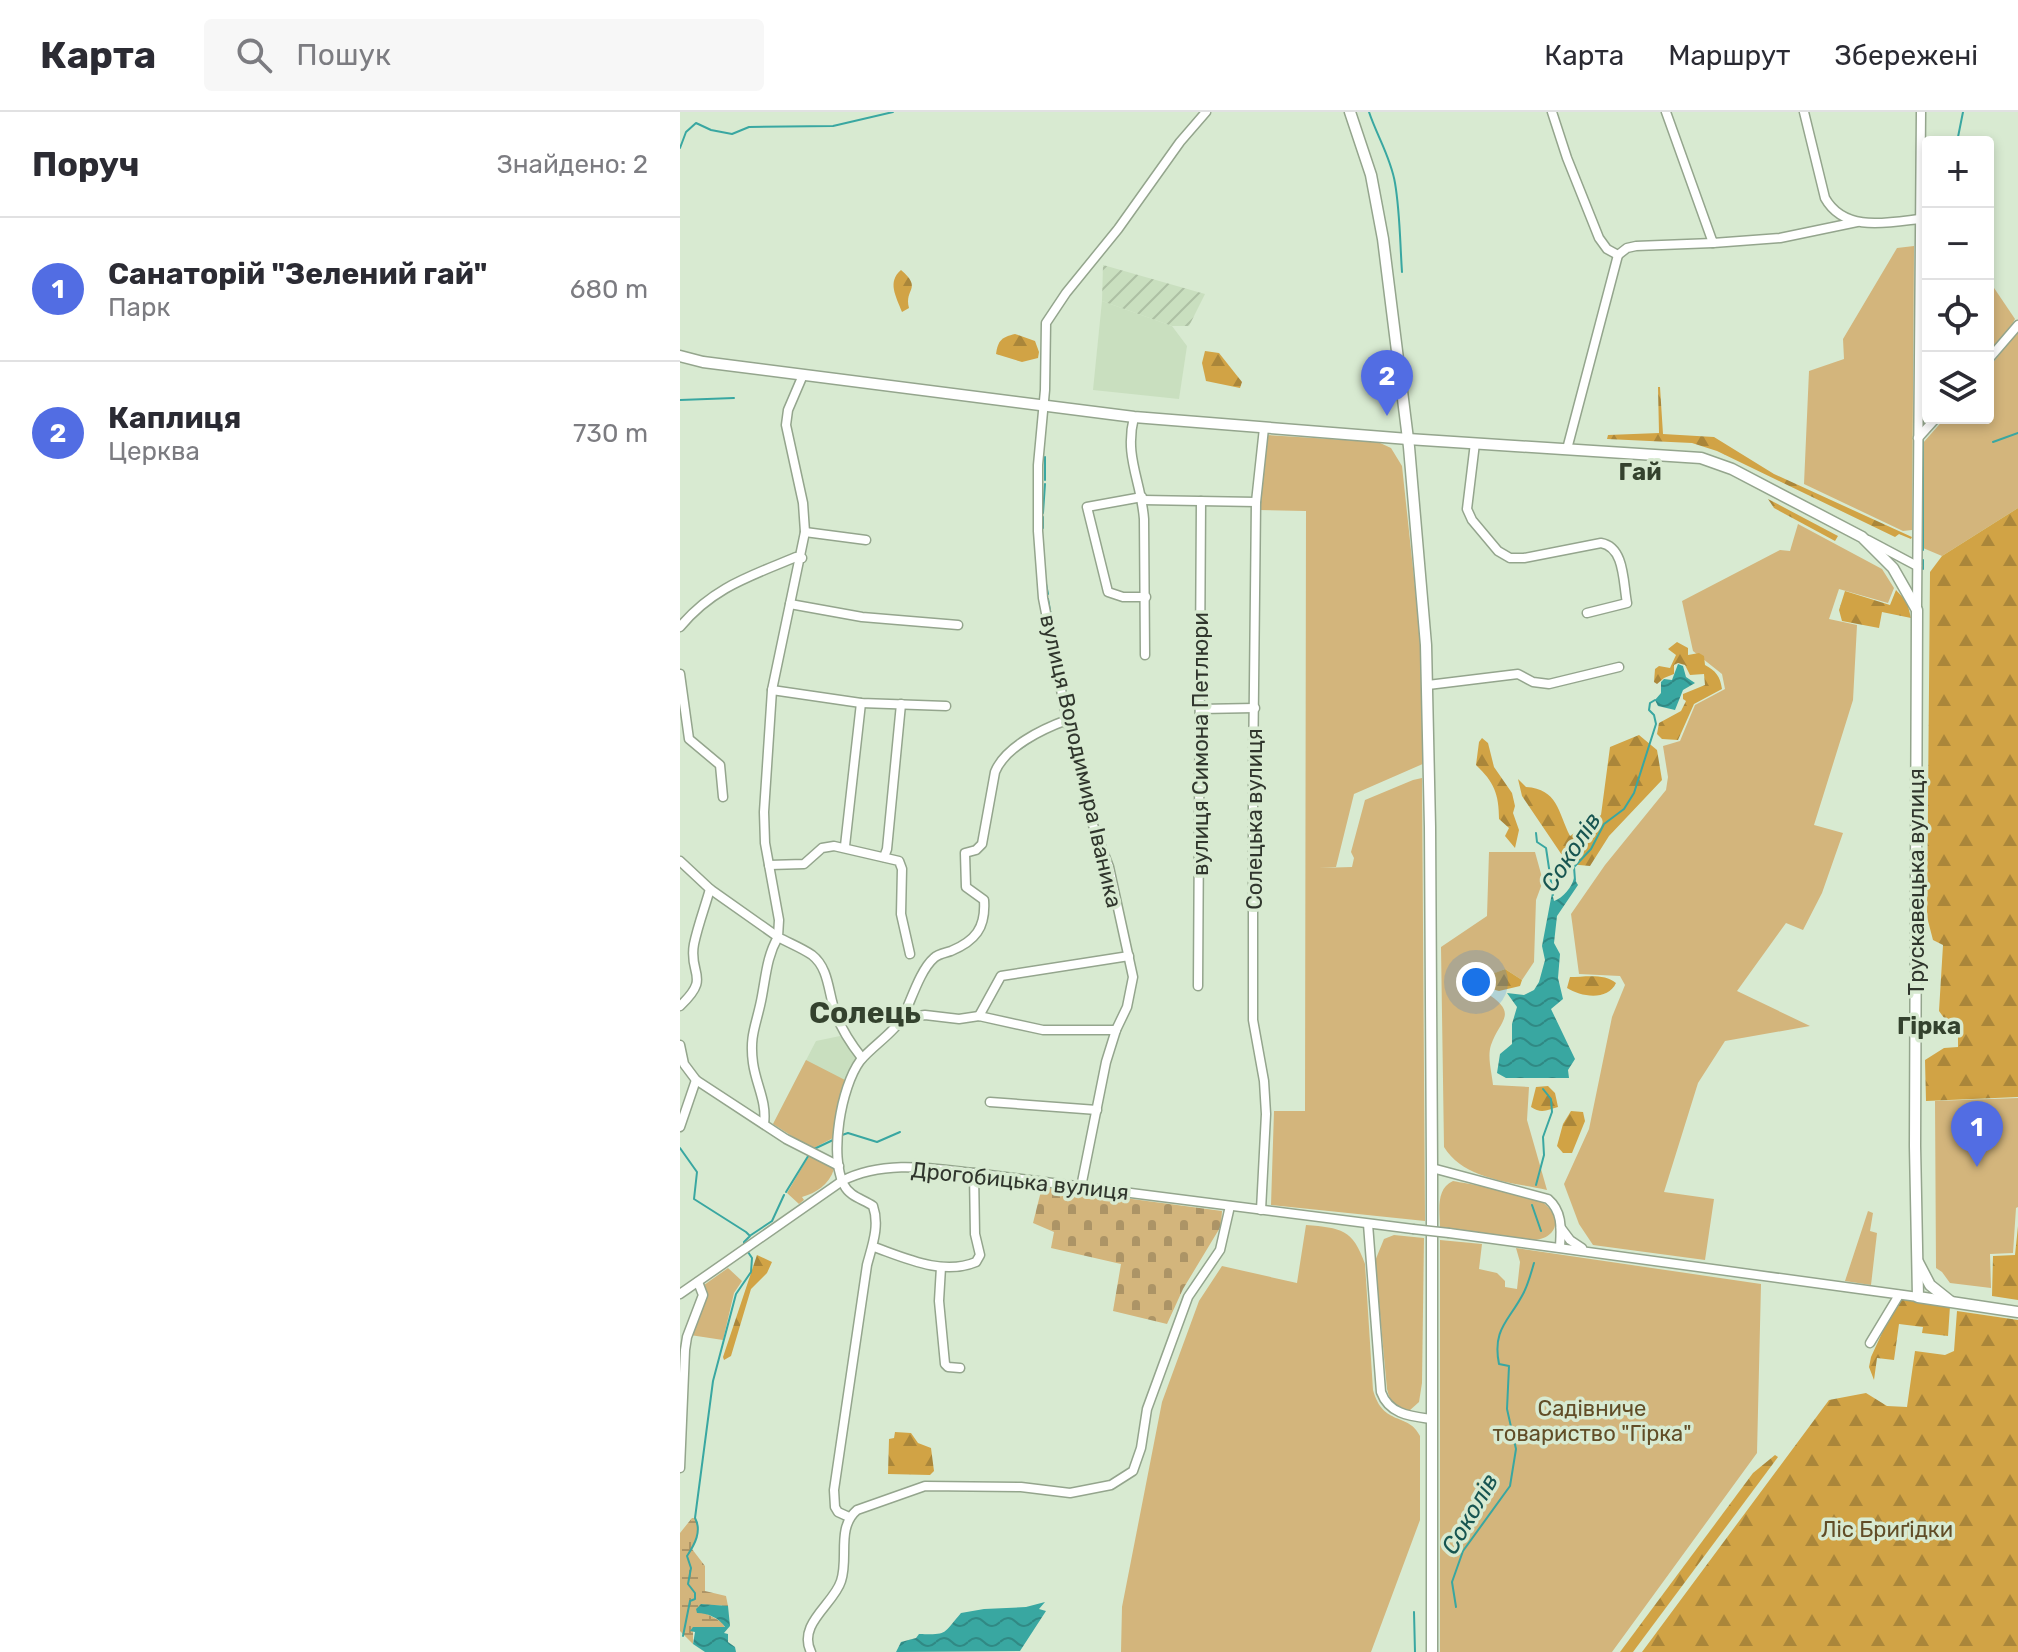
<!DOCTYPE html>
<html lang="uk">
<head>
<meta charset="utf-8">
<style>
	:root { --surface:#fff; --page:#f7f7f7; --text:#2b2b33; --muted:#7c7c81; --line:#e1e1e2; --accent:#526de3 }
	body { margin:0; font-family:Rubik,sans-serif; background:var(--page); color:var(--text) }
	.controls { position:absolute; right:24px; top:24px; display:grid; overflow:hidden; border-radius:8px; box-shadow:0 4px 12px #0003 }
	.controls button { width:72px; height:72px; display:grid; place-items:center; padding:0; border:0; border-bottom:2px solid var(--line); background:var(--surface); color:var(--text); font:40px sans-serif }
	.you { position:absolute; left:796px; top:870px; width:28px; height:28px; margin:-20px; border:6px solid #fff; border-radius:50%; background:#1a73e8; box-shadow:0 0 0 12px #1a73e833 }
	.badge { display:grid; place-items:center; width:52px; height:52px; border-radius:50%; background:var(--accent); color:#fff; font-size:26px; font-weight:700 }
	.pin { position:absolute; translate:-50% -66px; filter:drop-shadow(0 2px 4px #0008) }
	.pin::after { content:''; position:absolute; top:42px; width:28px; height:24px; background:inherit; clip-path:polygon(0 0,100% 0,50% 100%) }
	.list { margin:0; padding:0; list-style:none }
	h2 { display:flex; justify-content:space-between; align-items:center; height:104px; margin:0; padding:0 32px; font-size:34px }
	h2 small { font-size:26px; font-weight:400; color:var(--muted) }
	.list li { display:grid; grid-template-columns:52px 1fr auto; gap:24px; align-items:center; box-sizing:border-box; height:144px; padding:0 32px; border-top:2px solid var(--line) }
	.list b { display:block; font-size:30px; white-space:nowrap }
	.list p { margin:0; font-size:26px; white-space:nowrap; color:var(--muted) }
	.list em { font-size:26px; font-style:normal; color:var(--muted) }
	.icon { flex:none; width:44px; height:44px; fill:none; stroke:currentColor; stroke-width:2; stroke-linecap:round; stroke-linejoin:round }
	.map { position:relative; flex:none; width:1338px; height:1540px; overflow:hidden }
	header { display:flex; align-items:center; gap:48px; box-sizing:border-box; height:112px; padding:0 40px; background:var(--surface); border-bottom:2px solid var(--line) }
	header strong { font-size:38px }
	nav { display:flex; gap:44px; margin-inline-start:auto; font-size:28px }
	.search { width:560px; height:72px; background:var(--page); display:flex; align-items:center; gap:20px; box-sizing:border-box; padding:0 28px; border-radius:8px; color:var(--muted); font-size:30px }
	main { display:flex }
	aside { flex:1; background:var(--surface) }
	.map>svg:first-child { display:block }
</style>
</head>
<body>
<header>
<strong>Карта</strong>
<div class="search"><svg class="icon" aria-label="search" viewBox="0 0 24 24"><circle cx="10" cy="10" r="6"/><path d="M15 15l6 6"/></svg>Пошук</div>
<nav><a>Карта</a><a>Маршрут</a><a>Збережені</a></nav>
</header>
<main>
<aside>
<h2>Поруч<small>Знайдено: 2</small></h2>
<ul class="list">
<li><span class="badge">1</span><div><b>Санаторій &quot;Зелений гай&quot;</b><p>Парк</p></div><em>680 m</em></li>
<li><span class="badge">2</span><div><b>Каплиця</b><p>Церква</p></div><em>730 m</em></li>
</ul>
</aside>
<div class="map">
<svg width="1338" height="1540" viewBox="0 0 1338 1540">
	<defs>
		<pattern id="industrial-furrows" width="10" height="10" patternUnits="userSpaceOnUse" patternTransform="scale(2)"><rect width="10" height="10" fill="#c9dfbf"/><path d="M-1 1l2-2M0 10L10 0M9 11l2-2" fill="none" stroke="#adc0a4"/></pattern>
		<pattern id="forest-firs" width="22" height="20" patternUnits="userSpaceOnUse" patternTransform="scale(2)"><rect width="22" height="20" fill="#d1a345"/><path d="M5 1l3.5 6h-7zM16 11l3.5 6h-7z" fill="#aa863a"/></pattern>
		<pattern id="wetland-marsh" width="20" height="14" patternUnits="userSpaceOnUse" patternTransform="scale(2)"><rect width="20" height="14" fill="#d3b57c"/><path d="M1 5h8M5 5V1M11 12h8M15 12V8" fill="none" stroke="#ac9466"/></pattern>
		<pattern id="cemetery-stones" width="16" height="16" patternUnits="userSpaceOnUse" patternTransform="scale(2)"><rect width="16" height="16" fill="#d3b57c"/><path d="M2 7V4a2 2 0 0 1 4 0v3zM10 15v-3a2 2 0 0 1 4 0v3z" fill="#ac9466"/></pattern>
		<pattern id="water-waves" width="16" height="10" patternUnits="userSpaceOnUse" patternTransform="scale(2)"><rect width="16" height="10" fill="#39a7a1"/><path d="M0 5q4-4 8 0t8 0" fill="none" stroke="#308984"/></pattern>
	</defs>
	<rect width="100%" height="100%" fill="#d8ead1"/>
	<g fill="#c9dfbf">
		<polygon points="422,189 492,214 507,234 499,287 413,278"/>
		<polygon points="160,924 176,943 177,948 165,968 156,1006 111,1022 93,1012 136,929"/>
	</g>
	<polygon fill="url(#industrial-furrows)" points="423,153 525,182 509,214 492,214 422,189"/>
	<g fill="#d3b57c">
		<polygon points="1234,134 1232,418 1223,419 1124,372 1129,259 1164,247 1163,227 1217,136"/>
		<polygon points="1308,167 1335,207 1326,224 1308,244"/>
		<polygon points="1338,219 1338,396 1262,444 1243,436 1243,331 1265,306 1308,306 1308,257"/>
		<polygon points="587,323 698,330 711,336 722,354 744,559 745,651 674,682 656,755 639,756 672,755 674,746 671,740 685,688 733,668 742,666 745,1109 591,1093 594,999 625,999 626,399 579,398"/>
		<polygon points="1118,412 1202,457 1214,476 1208,491 1159,477 1149,507 1177,513 1173,588 1134,713 1163,721 1142,781 1123,818 1106,811 1057,879 1130,914 1045,929 1018,971 984,1080 1034,1087 1025,1148 913,1133 899,1112 884,1072 909,1017 932,905 945,873 940,864 899,862 891,802 925,753 986,678 988,665 983,634 1000,629 1015,593 1045,577 1042,562 1013,539 1002,489 1100,438 1110,439"/>
		<path d="M809,740h46l8,29 -7,19 -2,62 -12,18 -17,-11 -23,10 3,13c35,22 15,27 6,53 -4,12 1,28 2,40l36,2 -2,33 20,70c-35,-8 -83,-10 -103,-43l-3,-200 46,-31z"/>
		<polygon points="126,948 165,968 156,1006 155,1025 132,1037 93,1012"/>
		<polygon points="1338,986 1338,1095 1336,1096 1333,1141 1310,1142 1311,1176 1270,1171 1262,1160 1256,1156 1255,989"/>
		<path d="M130,1042l22,12 2,3c-5,16 -18,24 -32,28l2,3 -5,4 -12,-11z"/>
		<path d="M773,1069c20,4 78,12 92,23 19,17 10,36 -14,36l-91,-11c0,-17 -5,-40 13,-48z"/>
		<polygon points="1188,1099 1193,1101 1190,1119 1197,1121 1191,1173 1165,1169"/>
		<path d="M626,1113c35,3 47,4 59,39l8,126c10,37 36,22 47,46v84l-49,132h-250l1,-45 40,-205 37,-101 23,-35 75,17z"/>
		<path d="M714,1123l30,3 -2,145 -3,19 -10,9c-13,-3 -19,-8 -22,-22l-12,-128 9,-22z"/>
		<polygon points="760,1128 802,1132 799,1157 817,1161 825,1169 825,1175 837,1177 840,1150 836,1136 1081,1172 1077,1341 932,1540 760,1540"/>
		<polygon points="48,1156 62,1169 54,1181 43,1228 10,1223 24,1173"/>
	</g>
	<g fill="url(#forest-firs)">
		<path d="M221,158c22,19 3,18 8,38l-7,4c-6,-16 -15,-30 -1,-42z"/>
		<path d="M335,222l20,7 4,11 -1,6 -16,4 -26,-8c2,-14 6,-17 19,-20z"/>
		<polygon points="525,239 539,241 562,270 560,276 526,269 522,251"/>
		<polygon points="978,275 980,275 983,322 1034,325 1094,362 1232,425 1231,427 1219,422 1215,425 1037,339 1012,331 927,327 928,323 979,321"/>
		<polygon points="1088,387 1158,424 1155,429 1094,396"/>
		<polygon points="1338,396 1338,985 1246,989 1245,948 1264,936 1278,935 1278,908 1267,910 1259,899 1263,833 1253,828 1247,805 1250,460 1262,444"/>
		<polygon points="1216,478 1227,490 1231,506 1202,500 1199,516 1162,509 1159,498 1165,479 1210,493"/>
		<path d="M997,530l11,6v7l11,-2 5,3 1,9c11,6 15,11 17,24l-28,15 -16,36 -16,-1 -5,-5 2,-11 22,-12 5,-10 -3,-2v-5l22,-9 -1,-11 -14,1 -5,-10 -7,-2 -4,2v9l-10,4 -7,6 -3,-2 1,-13 4,-3 11,2 6,-13 -8,-6z"/>
		<path d="M959,623l18,15 5,30 -53,56 -19,30 -22,-2 -46,-68 -4,-17 8,8c32,2 32,25 44,49l31,-21 9,-68z"/>
		<path d="M802,626l6,5 6,24 18,26 3,13 -2,7 6,17 -4,18 -10,-12 4,-8 -10,-9c0,-25 -5,-37 -23,-54l3,-23z"/>
		<polygon points="825,857 842,868 840,874 819,879 804,875 802,866"/>
		<path d="M890,865c14,0 35,-4 46,6 -8,18 -35,14 -49,5z"/>
		<path d="M868,974l7,7 3,14c-10,3 -17,7 -27,0l5,-20z"/>
		<polygon points="891,999 903,1000 905,1009 892,1041 883,1041 877,1034 883,1012"/>
		<polygon points="1338,1114 1338,1188 1312,1184 1313,1144 1335,1143"/>
		<polygon points="77,1143 92,1150 87,1161 71,1177 51,1244 44,1248 43,1245"/>
		<polygon points="1218,1186 1270,1194 1268,1224 1242,1221 1243,1215 1219,1212 1214,1248 1197,1246 1194,1268 1189,1255 1191,1245"/>
		<polygon points="1277,1199 1338,1208 1338,1540 962,1540 1149,1288 1186,1281 1207,1294 1227,1295 1235,1239 1265,1243 1274,1239"/>
		<polygon points="215,1320 231,1321 238,1331 251,1336 254,1359 250,1363 208,1362 209,1327 214,1326"/>
		<polygon points="1095,1343 1098,1345 953,1540 940,1540 1073,1361"/>
	</g>
	<path fill="url(#wetland-marsh)" d="M12,1406h3c5,11 2,20 -3,31l13,17v25l21,5 2,10 -18,-1 -5,8 17,9 3,6 -32,-1v17l-13,-13v-98z"/>
	<polygon fill="url(#cemetery-stones)" points="362,1075 542,1099 541,1114 503,1177 487,1212 433,1199 441,1152 371,1136 374,1120 353,1111"/>
	<g fill="url(#water-waves)">
		<polygon points="998,552 1003,554 1006,565 1015,571 1003,578 995,598 978,594 975,588 981,581 981,570 984,567 992,568"/>
		<path d="M894,766l4,7 -21,31 -3,27 6,11 -2,24 5,21 -12,10 24,50 -7,11 1,8h-63l-9,-5 3,-19 12,-10v-20l5,-17 -10,-14 17,2 10,-5 5,-8 6,-22 -3,-14 10,-53 2,8c9,-3 18,-14 20,-23z"/>
		<path d="M365,1490l-6,7 7,2 -26,40 -124,1 5,-10 15,-4 3,-4c29,1 24,0 42,-21l23,-4 42,-2z"/>
		<path d="M21,1492l27,2 2,20 -6,7 4,1v8l7,5 1,5h-31l-12,-8 2,-12 -5,-1 3,-4h32c-6,-9 -17,-14 -28,-14l-1,-4z"/>
	</g>
	<g fill="none" stroke-linecap="round" stroke-linejoin="round">
		<g stroke="#39a7a1" stroke-width="2">
			<path d="M689,0c8,24 22,46 26,71 5,29 5,60 7,89"/>
			<polyline points="1277,30 1283,0"/>
			<polyline points="0,36 6,20 16,11 31,18 52,22 69,15 153,14 213,0"/>
			<polyline points="1244,167 1245,113 1248,112"/>
			<polyline points="0,288 54,286"/>
			<polyline points="1243,314 1244,175"/>
			<polyline points="1243,327 1243,438"/>
			<polyline points="1313,330 1338,321"/>
			<polyline points="365,368 365,345"/>
			<polyline points="363,401 365,372"/>
			<polyline points="363,416 363,405"/>
			<polyline points="1243,448 1243,457"/>
			<polyline points="366,472 368,482"/>
			<polyline points="368,487 371,504"/>
			<polyline points="372,509 373,517"/>
			<polyline points="340,637 353,628"/>
			<polyline points="856,721 857,730 866,736 873,783"/>
			<polyline points="895,768 894,755 911,737 924,712 944,697 954,681 976,612 974,603 969,598 970,591 975,588"/>
			<polyline points="162,1023 168,1021 197,1030 220,1020"/>
			<polyline points="0,1036 17,1060 14,1087 66,1120 70,1124 64,1130 64,1135"/>
			<polyline points="134,1037 153,1028"/>
			<polyline points="856,1073 864,1043 863,1025 872,1000 871,987 863,977"/>
			<polyline points="106,1080 130,1041"/>
			<polyline points="852,1093 861,1119"/>
			<polyline points="71,1123 92,1109 104,1083"/>
			<path d="M776,1495l-4,-25 11,-31 47,-65 6,-37 -9,-40 2,-43 -10,-2c-7,-35 10,-43 24,-70 5,-9 8,-21 11,-31"/>
			<polyline points="734,1500 735,1540"/>
			<path d="M3,1524l7,-35 5,-2v-6l-7,-9 3,-16 -4,-12c8,-12 15,-25 8,-38l18,-137 23,-87 15,-22 1,-14 -4,-6"/>
		</g>
		<g stroke="#94a58d" stroke-width="11">
			<g id="minor">
				<polyline points="872,0 887,46 919,126 927,137 938,143 947,136 956,134 1033,131"/>
				<polyline points="986,0 1033,131 1100,126 1177,110"/>
				<path d="M1124,0l21,86c19,34 61,25 94,21"/>
				<polyline points="1308,248 1338,213"/>
				<path d="M123,263l-15,35 -2,15 17,78 2,29 -33,158 -8,122 1,31 14,77 -1,17c11,6 24,11 34,18 18,14 16,40 24,59 6,17 15,30 26,44"/>
				<path d="M454,305c-10,40 7,63 10,102l1,136"/>
				<polyline points="1238,326 1256,306"/>
				<path d="M795,331l-8,66 5,11 26,31 12,7h14l77,-15c24,4 22,40 26,60l-40,10"/>
				<polyline points="887,337 938,143"/>
				<polyline points="462,385 407,395 428,480 443,485 466,485"/>
				<polyline points="463,388 576,390"/>
				<polyline points="125,420 186,428"/>
				<polyline points="1188,428 1237,454"/>
				<polyline points="110,492 182,505 278,513"/>
				<polyline points="1237,495 1241,0"/>
				<path d="M0,515c33,-40 71,-51 116,-70l6,1"/>
				<polyline points="0,562 9,627 40,653 43,685"/>
				<polyline points="748,573 838,562 853,570 869,572 939,555"/>
				<polyline points="92,578 181,591 266,594"/>
				<polyline points="520,597 575,596"/>
				<polyline points="165,734 181,591"/>
				<polyline points="204,745 207,737 221,592"/>
				<path d="M0,749l30,28 68,48c-11,19 -12,38 -16,59 -5,28 -13,38 -9,67 3,22 14,38 11,61"/>
				<polyline points="89,753 124,752 142,736 154,734 219,749 222,757 221,802 230,842"/>
				<polyline points="518,874 521,389"/>
				<path d="M0,894c32,-30 8,-31 14,-62 4,-19 11,-37 16,-55"/>
				<polyline points="299,904 321,864 449,844"/>
				<polyline points="223,906 245,903 279,907 299,904 363,918 436,918"/>
				<polyline points="0,933 4,952 16,968 106,1027 159,1054"/>
				<polyline points="310,990 417,998"/>
				<polyline points="0,1015 16,968"/>
				<path d="M752,1056l116,31c15,13 13,30 12,48"/>
				<polyline points="401,1075 426,950 436,918 447,895 453,865 429,755 413,713 400,651 387,608 363,486 358,419 358,353 365,278 366,211 386,181 438,117 500,30 526,0"/>
				<polyline points="581,1098 586,1002 584,969 573,908 573,666 576,390 584,316"/>
				<path d="M688,1112l13,168c8,22 28,24 50,27"/>
				<polyline points="881,1116 890,1128 902,1136"/>
				<polyline points="769,1121 1238,1185"/>
				<path d="M194,1135c31,11 69,29 102,15l4,-7 -5,-21 -1,-61"/>
				<polyline points="261,1155 259,1189 265,1252 268,1255 280,1256"/>
				<path d="M0,1182l162,-113c41,-21 88,-13 132,-8l439,56"/>
				<polyline points="1190,1231 1219,1183"/>
				<polyline points="0,1356 5,1238 7,1225 23,1183 18,1170"/>
				<path d="M169,1405l-11,-5 -3,-5 -1,-17 33,-225c5,-19 13,-39 6,-59 -10,-7 -23,-9 -29,-21 -15,-29 -3,-98 16,-124 11,-14 35,-29 43,-44 8,-16 17,-47 31,-59 4,-4 11,-5 17,-7 24,-10 35,-23 33,-51l-18,-13 -1,-34 11,-3 6,-6 13,-72c10,-25 47,-43 72,-52"/>
				<path d="M131,1540c-14,-28 23,-48 30,-71 8,-23 -5,-53 16,-71l68,-24 96,1 49,6 41,-8 22,-14 8,-23 6,-39 41,-112 32,-47 10,-44"/>
			</g>
		</g>
		<g stroke="#94a58d" stroke-width="13">
			<g id="major">
				<polyline points="670,0 691,63 703,127 729,335 746,533 750,715 752,1056 752,1540"/>
				<polyline points="0,244 23,250 454,305 728,327 1021,346 1052,357 1182,425 1213,456 1237,498 1235,1034 1238,1185 1338,1200"/>
				<polyline points="1238,1150 1250,1173 1270,1189"/>
			</g>
		</g>
		<use href="#minor" stroke="#fff" stroke-width="8"/>
		<use href="#major" stroke="#fff" stroke-width="10"/>
		<g stroke="#94a58d" stroke-width="11" stroke-linecap="butt">
			<polyline id="minor-bridge" points="733,1117 769,1121"/>
		</g>
		<use href="#minor-bridge" stroke="#fff" stroke-width="8"/>
	</g>
	<g text-anchor="middle" dominant-baseline="central" stroke-width="7" stroke-linejoin="round" paint-order="stroke">
		<g font-size="22" fill="#30362d" stroke="#d8ead1">
			<text transform="translate(520 632) rotate(-90)">вулиця Симона Петлюри</text>
			<text transform="translate(401 649) rotate(77)">вулиця Володимира Іваника</text>
			<text transform="translate(574 707) rotate(-90)">Солецька вулиця</text>
			<text transform="translate(1236 770) rotate(-90)">Трускавецька вулиця</text>
			<text transform="translate(340 1069) rotate(6)">Дрогобицька вулиця</text>
		</g>
		<g font-size="22" fill="#614d27" stroke="#d8ead1">
			<text x="912" y="1296">Садівниче<tspan x="912" dy="25">товариство "Гірка"</tspan></text>
			<text x="1207" y="1417">Ліс Бриґідки</text>
		</g>
		<g font-size="24" font-weight="bold" fill="#34422e" stroke="#d8ead1">
			<text x="960" y="360">Гай</text>
			<text x="1249" y="914">Гірка</text>
		</g>
		<g font-size="24" font-style="italic" fill="#175551" stroke="#d8ead1">
			<text transform="translate(891 740) rotate(-57)">Соколів</text>
			<text transform="translate(790 1402) rotate(-60)">Соколів</text>
		</g>
		<g font-size="30" font-weight="bold" fill="#34422e" stroke="#d8ead1">
			<text x="185" y="901">Солець</text>
		</g>
	</g>
</svg>
<div class="controls">
<button>+</button>
<button>−</button>
<button><svg class="icon" aria-label="locate" viewBox="0 0 24 24"><circle cx="12" cy="12" r="6"/><path d="M12 2v4M12 18v4M2 12h4M18 12h4"/></svg></button>
<button><svg class="icon" aria-label="layers" viewBox="0 0 24 24"><path d="M12 4l9 5-9 5-9-5zM3 14l9 5 9-5"/></svg></button>
</div>
<div class="you"></div>
<div class="pin badge" style="left:1297px;top:1055px">1</div>
<div class="pin badge" style="left:707px;top:304px">2</div>
</div>
</main>
</body>
</html>
